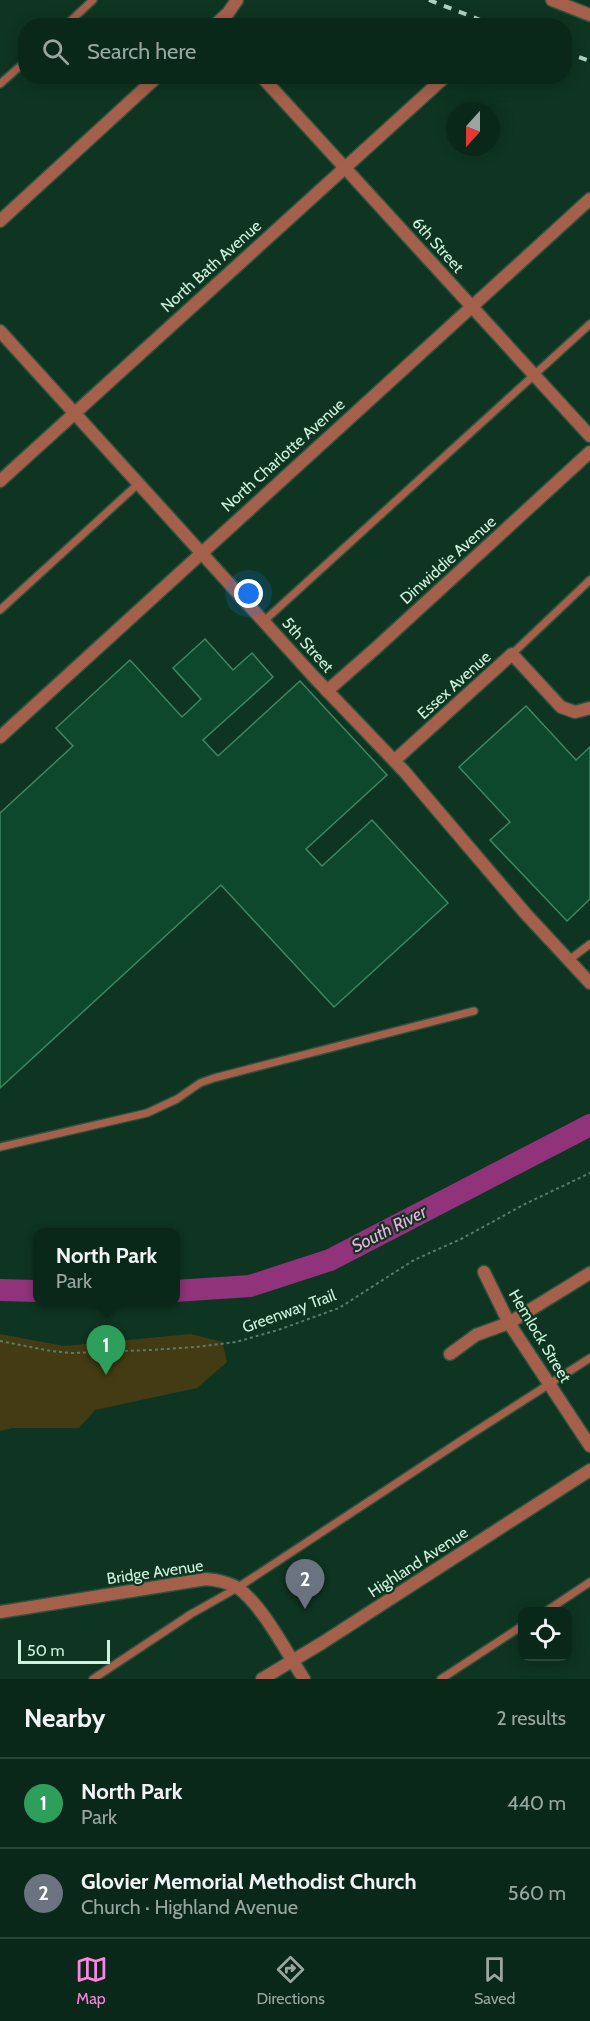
<!DOCTYPE html>
<html lang="en">
<head>
<meta charset="utf-8">
<style>
	:root { --surface:#0a2819; --page:#183426; --text:#f1f3f6; --muted:#99a6a2; --line:#2a4438; --accent:#fe85df }
	body { margin:0; font-family:Cabin,sans-serif; background:var(--page); color:var(--text) }
	.controls { position:absolute; right:18px; bottom:18px; display:grid; overflow:hidden; border-radius:12px; box-shadow:0 3px 15px #0003 }
	.controls button { width:54px; height:54px; display:grid; place-items:center; padding:0; border:0; border-bottom:2px solid var(--line); background:var(--surface); color:var(--text); font:30px sans-serif }
	.compass { position:absolute; left:446px; top:102px; width:54px; height:54px; border-radius:50%; background:var(--surface); box-shadow:0 3px 15px #0003; rotate:201deg }
	.scale { position:absolute; left:18px; bottom:15px; width:92px; box-sizing:border-box; padding-left:6px; border:3px solid #cef1db; border-top:0; font-size:16px; line-height:21px; white-space:nowrap; color:#cef1db; -webkit-text-stroke:4px #0e3521; paint-order:stroke }
	.you { position:absolute; left:249px; top:594px; width:21px; height:21px; margin:-15px; border:4px solid #fff; border-radius:50%; background:#1a73e8; box-shadow:0 0 0 9px #1a73e833 }
	.badge { display:grid; place-items:center; width:39px; height:39px; border-radius:50%; background:var(--accent); color:#fff; font-size:20px; font-weight:700 }
	.pin { position:absolute; translate:-50% -50px; filter:drop-shadow(0 2px 3px #0008) }
	.pin::after { content:''; position:absolute; top:32px; width:21px; height:18px; background:inherit; clip-path:polygon(0 0,100% 0,50% 100%) }
	.popup { position:absolute; left:33px; top:1228px; width:147px; height:78px; box-sizing:border-box; display:grid; place-content:center; border-radius:12px; background:var(--surface); filter:drop-shadow(0 2px 4px #0005); font-size:20px; white-space:nowrap; color:var(--muted) }
	.popup b { font-size:22px; color:var(--text) }
	.popup::after { content:''; position:absolute; left:50%; top:100%; margin-left:-12px; border:12px solid transparent; border-top-color:var(--surface) }
	.list { margin:0; padding:0; list-style:none }
	h2 { display:flex; justify-content:space-between; align-items:center; height:78px; margin:0; padding:0 24px; font-size:26px }
	h2 small { font-size:20px; font-weight:400; color:var(--muted) }
	.list li { display:grid; grid-template-columns:39px 1fr auto; gap:18px; align-items:center; box-sizing:border-box; height:90px; padding:0 24px; border-top:2px solid var(--line) }
	.list b { display:block; font-size:22px; white-space:nowrap }
	.list p { margin:0; font-size:20px; white-space:nowrap; color:var(--muted) }
	.list em { font-size:20px; font-style:normal; color:var(--muted) }
	.icon { flex:none; width:33px; height:33px; fill:none; stroke:currentColor; stroke-width:2; stroke-linecap:round; stroke-linejoin:round }
	.map { position:relative; flex:none; width:590px; height:1679px; overflow:hidden }
	.search { position:absolute; background:var(--surface); box-shadow:0 3px 15px #0003; left:18px; right:18px; top:18px; height:66px; display:flex; align-items:center; gap:15px; box-sizing:border-box; padding:0 21px; border-radius:24px; color:var(--muted); font-size:22px }
	.sheet { height:258px; background:var(--surface) }
	nav { display:flex; justify-content:space-around; align-items:center; box-sizing:border-box; height:84px; border-top:2px solid var(--line); background:var(--surface); font-size:16px; color:var(--muted) }
	nav a { display:grid; justify-items:center; gap:3px }
	nav .on { color:var(--accent) }
	.map>svg:first-child { display:block }
</style>
</head>
<body>
<div class="map">
<svg width="590" height="1679" viewBox="0 0 590 1679">
	<rect width="100%" height="100%" fill="#0e3521"/>
	<polygon fill="#433b13" points="0,1334 64,1346 191,1334 222,1342 227,1362 197,1388 95,1410 79,1428 12,1428 0,1431"/>
	<g fill="none" stroke-linecap="round" stroke-linejoin="round">
		<g stroke="#90337b" stroke-width="22">
			<polyline points="0,1290 37,1291"/>
			<polyline points="175,1291 250,1286 330,1260 590,1125"/>
		</g>
	</g>
	<g fill="#0d482c" stroke="#3f8760" stroke-width="1.5">
		<polygon points="205,639 233,670 252,653 273,677 203,740 218,756 300,681 387,775 306,849 322,866 372,820 448,903 334,1007 221,885 0,1088 0,813 73,746 56,728 130,660 182,717 201,699 173,668"/>
		<polygon points="526,706 576,760 590,747 590,899 567,921 490,840 510,822 459,767"/>
	</g>
	<g fill="none" stroke-linecap="round" stroke-linejoin="round">
		<g stroke="#2d533f" stroke-width="10">
			<g id="service">
				<polyline points="65,26 93,0"/>
				<polyline points="0,84 26,61"/>
				<polyline points="0,610 138,484"/>
				<polyline points="264,621 590,324"/>
				<polyline points="512,654 590,580"/>
				<polyline points="569,960 590,944"/>
				<polyline points="0,1147 147,1113 177,1099 200,1083 214,1078 474,1011"/>
				<polyline points="545,1612 590,1582"/>
				<polyline points="93,1679 191,1614 237,1588 462,1440 590,1358"/>
				<polyline points="441,1679 522,1626"/>
			</g>
		</g>
		<g stroke="#2d533f" stroke-width="15">
			<g id="minor">
				<polyline points="552,0 590,15"/>
				<polyline points="214,26 228,13 237,0"/>
				<polyline points="261,76 590,436"/>
				<polyline points="0,221 158,76"/>
				<polyline points="0,331 314,677 404,771 525,913 590,983"/>
				<polyline points="0,481 446,76"/>
				<polyline points="327,691 376,648 590,452"/>
				<polyline points="395,760 512,654 561,707 575,712 590,708"/>
				<polyline points="484,1272 509,1323 590,1446"/>
				<polyline points="450,1354 476,1335 509,1323 590,1273"/>
				<polyline points="262,1679 322,1643 590,1470"/>
			</g>
		</g>
		<g stroke="#2d533f" stroke-width="15">
			<g id="tertiary">
				<polyline points="0,737 590,199"/>
				<path d="M0,1612l206,-33c11,1 22,3 32,9 25,18 48,64 66,91"/>
			</g>
		</g>
		<polyline stroke="#587d68" stroke-width="2" stroke-dasharray="3 3" stroke-linecap="butt" points="0,1341 51,1351 71,1353 150,1350 196,1347 236,1342 278,1330 339,1308 414,1260 461,1239 525,1204 590,1173"/>
		<use href="#service" stroke="#a4604b" stroke-width="7"/>
		<use href="#minor" stroke="#a4604b" stroke-width="12"/>
		<use href="#tertiary" stroke="#a4604b" stroke-width="12"/>
		<g stroke="#afd2bd" stroke-width="4" stroke-dasharray="8 8" stroke-linecap="butt">
			<polyline points="429,0 496,26"/>
			<polyline points="564,52 590,61"/>
		</g>
	</g>
	<g text-anchor="middle" dominant-baseline="central" stroke-width="4.5" stroke-linejoin="round" paint-order="stroke">
		<g font-size="16" fill="#cef1db" stroke="#0e3521">
			<text transform="translate(438 245) rotate(48)">6th Street</text>
			<text transform="translate(211 266) rotate(-42)">North Bath Avenue</text>
			<text transform="translate(283 455) rotate(-42)">North Charlotte Avenue</text>
			<text transform="translate(448 560) rotate(-42)">Dinwiddie Avenue</text>
			<text transform="translate(308 645) rotate(48)">5th Street</text>
			<text transform="translate(454 685) rotate(-42)">Essex Avenue</text>
			<text transform="translate(289 1311) rotate(-20)">Greenway Trail</text>
			<text transform="translate(540 1336) rotate(59)">Hemlock Street</text>
			<text transform="translate(418 1562) rotate(-33)">Highland Avenue</text>
			<text transform="translate(155 1572) rotate(-8)">Bridge Avenue</text>
		</g>
		<g font-size="18" font-style="italic" fill="#f5ace0" stroke="#0e3521">
			<text transform="translate(389 1229) rotate(-27)">South River</text>
		</g>
	</g>
</svg>
<div class="controls">
<button><svg class="icon" aria-label="locate" viewBox="0 0 24 24"><circle cx="12" cy="12" r="6"/><path d="M12 2v4M12 18v4M2 12h4M18 12h4"/></svg></button>
</div>
<svg class="compass" viewBox="-18 -18 36 36"><path d="M0-13l5 13h-10z" fill="#e53935"/><path d="M0 13l5-13h-10z" fill="#99a6a2"/></svg>
<div class="scale">50 m</div>
<div class="you"></div>
<div class="pin badge" style="left:106px;top:1375px;background:#2e9e5b">1</div>
<div class="popup"><b>North Park</b>Park</div>
<div class="pin badge" style="left:305px;top:1609px;background:#6b7280">2</div>
<div class="search"><svg class="icon" aria-label="search" viewBox="0 0 24 24"><circle cx="10" cy="10" r="6"/><path d="M15 15l6 6"/></svg>Search here</div>
</div>
<section class="sheet">
<h2>Nearby<small>2 results</small></h2>
<ul class="list">
<li><span class="badge" style="background:#2e9e5b">1</span><div><b>North Park</b><p>Park</p></div><em>440 m</em></li>
<li><span class="badge" style="background:#6b7280">2</span><div><b>Glovier Memorial Methodist Church</b><p>Church · Highland Avenue</p></div><em>560 m</em></li>
</ul>
</section>
<nav>
<a class="on"><svg class="icon" aria-label="map" viewBox="0 0 24 24"><path d="M3 6l6-2 6 2 6-2v14l-6 2-6-2-6 2zM9 4v14M15 6v14"/></svg>Map</a>
<a><svg class="icon" aria-label="directions" viewBox="0 0 24 24"><path d="M12 3l9 9-9 9-9-9zM9 14v-3h6M13 9l2 2-2 2"/></svg>Directions</a>
<a><svg class="icon" aria-label="saved" viewBox="0 0 24 24"><path d="M7 4h10v16l-5-4-5 4z"/></svg>Saved</a>
</nav>
</body>
</html>
